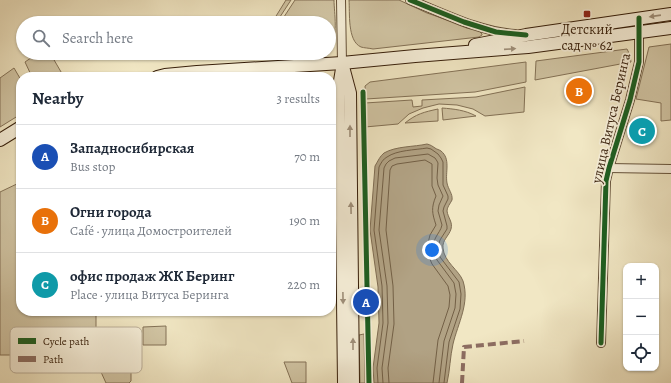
<!DOCTYPE html>
<html lang="en">
<head>
<meta charset="utf-8">
<style>
	:root { --surface:#fff; --page:#f6f6f7; --text:#1f2937; --muted:#747a83; --line:#e0e1e3; --accent:#8f2418 }
	body { margin:0; font-family:Alegreya,serif; background:var(--page); color:var(--text) }
	.controls { position:absolute; right:12px; bottom:12px; display:grid; overflow:hidden; border-radius:8px; box-shadow:0 1px 3px #0004 }
	.controls button { width:36px; height:36px; display:grid; place-items:center; padding:0; border:0; border-bottom:1px solid var(--line); background:var(--surface); color:var(--text); font:20px sans-serif }
	.you { position:absolute; left:432px; top:250px; width:14px; height:14px; margin:-10px; border:3px solid #fff; border-radius:50%; background:#1a73e8; box-shadow:0 0 0 6px #1a73e833 }
	.badge { display:grid; place-items:center; width:26px; height:26px; border-radius:50%; background:var(--accent); color:#fff; font-size:13px; font-weight:700 }
	.pin { position:absolute; translate:-50% -50%; border:2px solid #fff; box-shadow:0 1px 4px #0006 }
	.list { margin:0; padding:0; list-style:none }
	h2 { display:flex; justify-content:space-between; align-items:center; height:52px; margin:0; padding:0 16px; font-size:17px }
	h2 small { font-size:13px; font-weight:400; color:var(--muted) }
	.list li { display:grid; grid-template-columns:26px 1fr auto; gap:12px; align-items:center; box-sizing:border-box; height:64px; padding:0 16px; border-top:1px solid var(--line) }
	.list b { display:block; font-size:15px; white-space:nowrap }
	.list p { margin:0; font-size:13px; white-space:nowrap; color:var(--muted) }
	.list em { font-size:13px; font-style:normal; color:var(--muted) }
	.icon { flex:none; width:22px; height:22px; fill:none; stroke:currentColor; stroke-width:2; stroke-linecap:round; stroke-linejoin:round }
	.map { position:relative; flex:none; width:671px; height:383px; overflow:hidden }
	.search { position:absolute; background:var(--surface); box-shadow:0 1px 3px #0004; left:16px; top:16px; width:320px; height:44px; display:flex; align-items:center; gap:10px; box-sizing:border-box; padding:0 14px; border-radius:22px; color:var(--muted); font-size:15px }
	.panel { position:absolute; background:var(--surface); box-shadow:0 1px 3px #0004; left:16px; top:72px; width:320px; height:244px; border-radius:16px }
	.map>svg:first-child { display:block }
</style>
</head>
<body>
<div class="map">
<svg width="671" height="383" viewBox="0 0 671 383">
	<rect width="100%" height="100%" fill="#f1e7c4"/>
	<filter id="stains"><feTurbulence type="fractalNoise" baseFrequency=".005" numOctaves="4"/><feColorMatrix values="0 0 0 0 .2 0 0 0 0 .09 0 0 0 0 .02 0 0 0 .5 -.17"/></filter>
	<radialGradient id="worn" r=".72"><stop offset=".6" stop-color="#630" stop-opacity="0"/><stop offset="1" stop-color="#630" stop-opacity=".3"/></radialGradient>
	<g fill="#d1c5a4" stroke="#837156">
		<polygon points="286,0 291,0 276,23 270,23 273,21"/>
		<path d="M295,0h39c0,12 5,39 -5,48v-25h-49z"/>
		<path d="M349,0h50l28,13 52,18 3,3v1l-3,2 -106,12c-4,-1 -9,-1 -12,-2 -14,-6 -11,-35 -12,-47z"/>
		<polygon points="671,44 671,120 661,121 661,103 636,99 649,47"/>
		<polygon points="627,49 630,55 631,62 535,80 536,61"/>
		<polygon points="38,53 50,53 64,77 32,77 25,62"/>
		<polygon points="526,62 526,82 475,92 366,99 365,86 370,82"/>
		<polygon points="14,68 21,80 21,114 0,127 0,78"/>
		<polygon points="525,87 524,112 485,116 473,109 457,105 439,104 423,108 409,114 398,124 365,127 365,103 412,100 413,107 422,106 422,100 476,97"/>
		<path d="M442,108c12,1 23,2 34,8l-33,4z"/>
		<path d="M438,109v12l-33,2c11,-9 19,-11 33,-14z"/>
		<polygon points="21,182 21,311 96,311 96,355 0,355 0,192"/>
		<polygon points="166,326 166,345 143,345 143,327"/>
		<polygon points="364,334 365,383 360,383 359,335"/>
		<polygon points="284,362 306,362 306,383 292,383"/>
		<polygon points="101,372 131,372 131,381 129,383 106,383"/>
	</g>
	<path fill="#b1a284" stroke="#7f6d53" d="M427,144c4,1 5,2 8,4 1,1 5,2 6,3 10,8 4,21 6,32 1,6 6,11 5,17 -2,4 -5,7 -5,11 1,7 6,11 4,18 -2,7 -9,11 -8,19 1,14 16,22 20,33 7,22 -5,42 -10,63 -3,13 -3,26 -6,39h-73l-1,-15 6,-45 -1,-36 -8,-57 5,-64c3,-5 5,-10 9,-13 12,-7 30,-6 43,-9z"/>
	<g fill="none" stroke-linecap="round" stroke-linejoin="round">
		<g stroke="#736046" stroke-width="1">
			<path d="M378,383l-1,-15 6,-45 -1,-37 -8,-56 5,-63c2,-4 4,-8 8,-10 10,-7 28,-7 40,-9l4,1 7,5 3,4 2,4v23l5,11v3l-4,8 -1,4 4,15v3l-7,11 -2,7 2,10 19,25 2,12 -1,15 -11,33 -5,41"/>
			<path d="M383,383l-1,-15 6,-45 -1,-37 -8,-56 5,-62 2,-4 3,-3 6,-3 33,-4 7,4 2,3 1,2 -1,15 1,7 5,11 -4,9 -1,6 4,14c-1,5 -4,8 -6,12 -4,7 -3,16 1,23l17,23 2,11 -1,14 -11,33 -5,42"/>
			<path d="M389,383l-1,-15 6,-44 -1,-38 -7,-56 4,-60 2,-4 5,-2 28,-4 7,4v22l4,10c-5,12 -4,17 0,29l-6,10 -2,8 -1,5 2,9 3,7 16,22 2,9 -1,12 -11,33 -5,43"/>
		</g>
		<g stroke="#645038" stroke-width="10">
			<g id="minor">
				<polyline points="341,0 342,63"/>
				<path d="M410,0c33,13 70,32 105,34"/>
				<polyline points="609,168 671,169"/>
				<polyline points="601,343 606,181 609,168 630,100 639,62 639,29"/>
			</g>
		</g>
		<g stroke="#351d09" stroke-width="14">
			<g id="secondary">
				<polyline points="475,45 526,35 671,14"/>
				<polyline points="342,63 350,93 353,383"/>
				<polyline points="342,69 338,93 342,218 344,383"/>
				<polyline points="157,77 165,75 197,72 342,63 415,56 528,47 671,28"/>
				<polyline points="0,140 21,127"/>
			</g>
		</g>
		<use href="#minor" stroke="#f6efd9" stroke-width="8"/>
		<use href="#secondary" stroke="#f6efd9" stroke-width="12"/>
		<polyline stroke="#8d6e63" stroke-width="4" stroke-dasharray="8 4" stroke-linecap="butt" points="462,383 464,347 524,341"/>
		<g stroke="#f6efd9" stroke-width="8">
			<g id="cycleway">
				<polyline points="410,0 464,22 496,32 526,35"/>
				<polyline points="363,92 369,383"/>
				<polyline points="601,343 606,181 609,168 630,100 639,62 639,18"/>
			</g>
		</g>
		<use href="#cycleway" stroke="#1b5e20" stroke-width="5"/>
	</g>
	<defs><path id="oneway-solid" d="M-6-.8H1V-3.2L6.5 0L1 3.2V.8H-6Z"/></defs>
	<g fill="#9f907b">
		<use href="#oneway-solid" transform="translate(655 16) rotate(172)"/>
		<use href="#oneway-solid" transform="translate(510 49) rotate(-4)"/>
		<use href="#oneway-solid" transform="translate(350 131) rotate(-90)"/>
		<use href="#oneway-solid" transform="translate(351 208) rotate(-91)"/>
		<use href="#oneway-solid" transform="translate(343 298) rotate(89)"/>
		<use href="#oneway-solid" transform="translate(353 344) rotate(-90)"/>
	</g>
	<rect fill="#8f2418" stroke="#f6efd9" stroke-width="1.5" x="583" y="10" width="8" height="8" rx="2"/>
	<g text-anchor="middle" dominant-baseline="central" stroke-width="3.5" stroke-linejoin="round" paint-order="stroke">
		<g font-size="14" fill="#351d09" stroke="#f6efd9">
			<text x="587" y="29">Детский<tspan x="587" dy="16">сад № 62</tspan></text>
		</g>
		<g font-size="14" fill="#351d09" stroke="#f6efd9">
			<text transform="translate(611 118) rotate(-77)">улица Витуса Беринга</text>
		</g>
	</g>
	<rect x="10" y="327" width="132" height="46" rx="6" fill="#f6efd9" stroke="#bcb09b" stroke-width="1"/>
	<rect x="18" y="338" width="18" height="6" fill="#1b5e20"/>
	<rect x="18" y="356" width="18" height="6" fill="#8d6e63"/>
	<g font-size="11" fill="#351d09">
		<text x="43" y="345">Cycle path</text>
		<text x="43" y="363">Path</text>
	</g>
	<rect width="100%" height="100%" filter="url(#stains)"/>
	<rect width="100%" height="100%" fill="url(#worn)"/>
</svg>
<div class="controls">
<button>+</button>
<button>−</button>
<button><svg class="icon" aria-label="locate" viewBox="0 0 24 24"><circle cx="12" cy="12" r="6"/><path d="M12 2v4M12 18v4M2 12h4M18 12h4"/></svg></button>
</div>
<div class="you"></div>
<div class="pin badge" style="left:366px;top:302px;background:#1a4fb4">A</div>
<div class="pin badge" style="left:579px;top:91px;background:#e8710a">B</div>
<div class="pin badge" style="left:642px;top:131px;background:#0f9aa8">C</div>
<div class="search"><svg class="icon" aria-label="search" viewBox="0 0 24 24"><circle cx="10" cy="10" r="6"/><path d="M15 15l6 6"/></svg>Search here</div>
<section class="panel">
<h2>Nearby<small>3 results</small></h2>
<ul class="list">
<li><span class="badge" style="background:#1a4fb4">A</span><div><b>Западносибирская</b><p>Bus stop</p></div><em>70 m</em></li>
<li><span class="badge" style="background:#e8710a">B</span><div><b>Огни города</b><p>Café · улица Домостроителей</p></div><em>190 m</em></li>
<li><span class="badge" style="background:#0f9aa8">C</span><div><b>офис продаж ЖК Беринг</b><p>Place · улица Витуса Беринга</p></div><em>220 m</em></li>
</ul>
</section>
</div>
</body>
</html>
